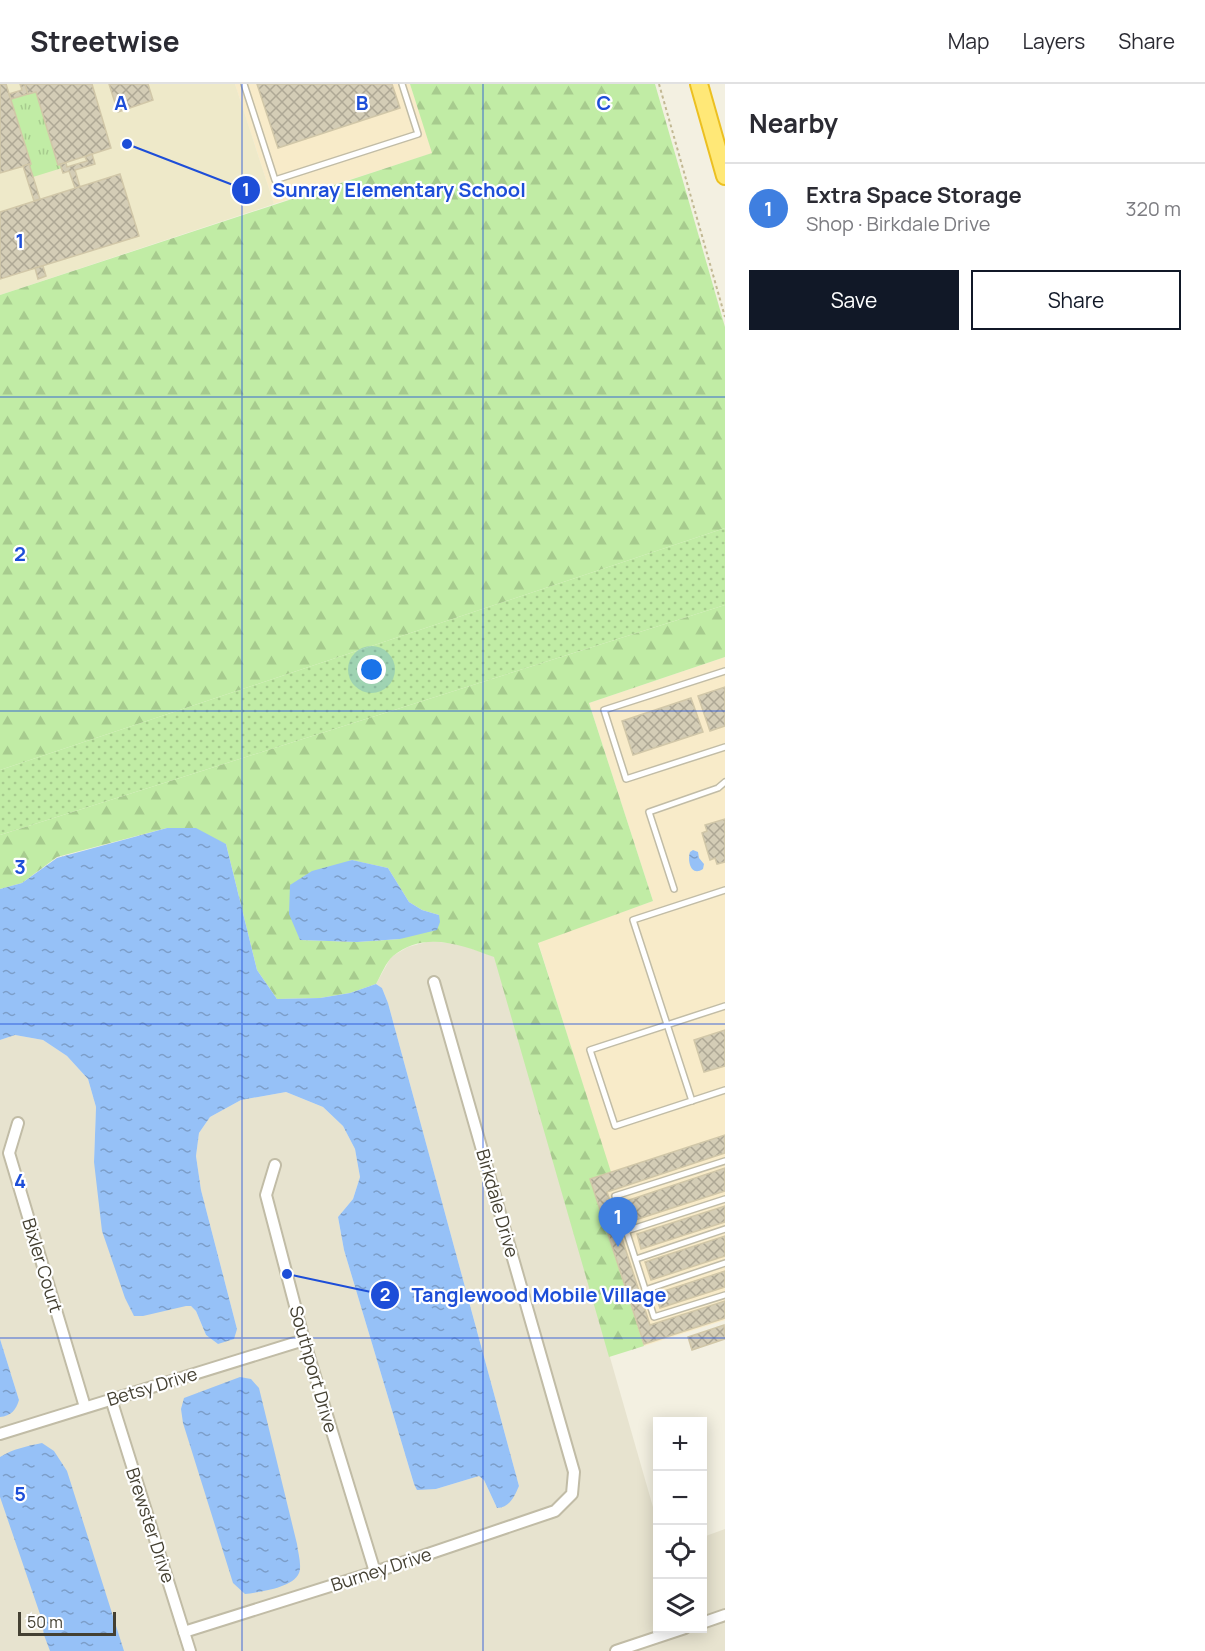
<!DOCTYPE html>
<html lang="en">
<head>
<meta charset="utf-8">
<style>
	:root { --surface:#fff; --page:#f2f2f3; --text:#2b2b33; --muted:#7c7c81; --line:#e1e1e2; --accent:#111827 }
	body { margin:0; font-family:Manrope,sans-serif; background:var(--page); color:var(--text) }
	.controls { position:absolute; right:18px; bottom:18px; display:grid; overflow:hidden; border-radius:0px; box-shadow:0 3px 15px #0003 }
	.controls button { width:54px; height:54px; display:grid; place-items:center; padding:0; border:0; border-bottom:2px solid var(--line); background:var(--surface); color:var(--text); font:30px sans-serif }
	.scale { position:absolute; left:18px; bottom:15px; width:98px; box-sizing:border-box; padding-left:6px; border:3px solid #444032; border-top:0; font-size:16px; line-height:21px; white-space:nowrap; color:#444032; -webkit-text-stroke:4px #fff; paint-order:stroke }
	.you { position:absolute; left:372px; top:586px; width:21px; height:21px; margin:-15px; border:4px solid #fff; border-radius:50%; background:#1a73e8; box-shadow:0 0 0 9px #1a73e833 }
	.badge { display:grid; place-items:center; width:39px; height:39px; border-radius:50%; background:var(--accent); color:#fff; font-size:20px; font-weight:700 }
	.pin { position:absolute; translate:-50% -50px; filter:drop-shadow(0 2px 3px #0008) }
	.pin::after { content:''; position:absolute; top:32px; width:21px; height:18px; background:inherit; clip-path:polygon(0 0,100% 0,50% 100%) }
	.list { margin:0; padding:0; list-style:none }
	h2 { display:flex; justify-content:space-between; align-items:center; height:78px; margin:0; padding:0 24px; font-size:26px }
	h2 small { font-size:20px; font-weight:400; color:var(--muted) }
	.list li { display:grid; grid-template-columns:39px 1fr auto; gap:18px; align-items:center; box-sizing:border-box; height:90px; padding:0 24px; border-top:2px solid var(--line) }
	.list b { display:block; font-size:22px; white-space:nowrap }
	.list p { margin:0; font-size:20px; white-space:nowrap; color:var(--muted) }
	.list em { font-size:20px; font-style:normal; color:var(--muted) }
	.actions { display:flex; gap:12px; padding:18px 24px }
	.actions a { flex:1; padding:14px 0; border:2px solid var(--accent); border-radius:0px; text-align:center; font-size:21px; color:var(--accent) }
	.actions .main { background:var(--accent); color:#fff }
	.icon { flex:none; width:33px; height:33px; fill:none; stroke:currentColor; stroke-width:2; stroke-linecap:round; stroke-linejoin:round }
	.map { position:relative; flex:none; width:725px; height:1567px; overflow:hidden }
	header { display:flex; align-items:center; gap:36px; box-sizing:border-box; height:84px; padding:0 30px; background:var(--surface); border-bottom:2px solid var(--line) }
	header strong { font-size:28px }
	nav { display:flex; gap:33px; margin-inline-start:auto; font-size:21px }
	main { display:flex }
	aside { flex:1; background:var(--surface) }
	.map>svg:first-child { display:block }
</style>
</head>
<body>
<header>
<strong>Streetwise</strong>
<nav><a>Map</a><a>Layers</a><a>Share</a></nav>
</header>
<main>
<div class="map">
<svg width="725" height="1567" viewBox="0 0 725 1567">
	<defs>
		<pattern id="grass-dots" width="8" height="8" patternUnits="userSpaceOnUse" patternTransform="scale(1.5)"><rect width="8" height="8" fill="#c1eca5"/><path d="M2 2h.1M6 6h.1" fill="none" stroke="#a7cb8e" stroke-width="1.8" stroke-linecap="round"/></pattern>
		<pattern id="forest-firs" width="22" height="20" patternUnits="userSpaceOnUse" patternTransform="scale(1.5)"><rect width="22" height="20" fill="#c1eca5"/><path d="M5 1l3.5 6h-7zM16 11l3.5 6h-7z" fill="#a7cb8e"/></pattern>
		<pattern id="park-tufts" width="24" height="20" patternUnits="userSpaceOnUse" patternTransform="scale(1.5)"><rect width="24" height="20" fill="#c1eca5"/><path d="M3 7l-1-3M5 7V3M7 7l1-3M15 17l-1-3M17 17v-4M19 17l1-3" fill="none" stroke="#a7cb8e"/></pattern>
		<pattern id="water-ripples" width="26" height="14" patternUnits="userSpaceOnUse" patternTransform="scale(1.5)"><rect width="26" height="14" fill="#96c1f7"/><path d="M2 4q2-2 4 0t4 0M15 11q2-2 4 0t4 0" fill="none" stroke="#7c9ec9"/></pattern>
		<pattern id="building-cross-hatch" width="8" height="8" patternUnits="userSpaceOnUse" patternTransform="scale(1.5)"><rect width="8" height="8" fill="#d4cdb6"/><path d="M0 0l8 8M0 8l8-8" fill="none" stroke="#aea895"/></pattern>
	</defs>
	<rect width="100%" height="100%" fill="#f3f0e1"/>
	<polygon fill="#e7e3cf" points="430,857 459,860 495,873 657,1437 658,1544 702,1544 703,1453 725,1445 725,1567 0,1567 0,1333 6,1332 19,1316 0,1255 0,956 15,951 43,956 67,972 88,995 96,1023 94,1078 186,1222 191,1222 196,1227 206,1251 218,1260 237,1245 201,1106 196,1072 199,1049 210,1033 241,1016 286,1008 323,1023 343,1042 355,1065 360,1093 353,1115 338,1133 344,1166 414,1400 436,1405 479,1392 484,1396 497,1424 519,1402 388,919 382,904 376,900 391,873 408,863"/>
	<g fill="#f8ebc9">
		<polygon points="235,0 410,0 433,69 274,120"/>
		<polygon points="725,573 725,1236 644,1262 590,1095 610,1087 538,858 653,817 589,619"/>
	</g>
	<polygon fill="#eee9c9" points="0,0 235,0 274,120 0,211"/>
	<polygon fill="url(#grass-dots)" points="725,444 725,521 0,751 0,686"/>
	<g fill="url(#forest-firs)" fill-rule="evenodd">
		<polygon points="410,0 655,0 725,243 725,444 0,686 0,211 432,69"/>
		<path d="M725,521v52l-136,46 64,198 -115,42 73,229 -21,7 54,167 -35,11 -115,-400c-32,-12 -70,-27 -101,-1 -7,6 -12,19 -17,28l-26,9 -30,5 -43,1 -20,-29 -31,-126 -59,-16 -110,29 -35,26 -22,6v-54zM351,776l37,8 21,34 13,8 17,5 -39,24 -43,3 -57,-2z"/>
	</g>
	<polygon fill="url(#park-tufts)" points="36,8 58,80 60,80 62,84 33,93 11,15"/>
	<g fill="url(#water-ripples)">
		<path d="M167,744h29l30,16 31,126 20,29 43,-1 30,-5 26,-9 6,4 6,15 131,483c-5,11 -9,21 -22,22l-13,-28 -5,-4 -43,13 -19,1 -3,-6 -70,-234 -6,-33 15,-18 7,-22 -5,-28 -12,-23 -20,-19 -37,-15 -45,8 -31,17 -11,16 -3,23 5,34 36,139 -3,10 -16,5 -12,-9 -10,-24 -5,-5h-5l-43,10h-9l-9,-18 -23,-67 -8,-69 2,-55 -8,-28 -21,-23 -24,-16 -28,-5 -15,5v-151l22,-6 35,-25z"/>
		<path d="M693,766l5,2 1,6 5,6 -1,5c-12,8 -16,-8 -13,-17z"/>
		<polygon points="352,776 388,784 409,818 422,826 439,831 440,838 437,846 400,855 357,858 300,856 289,830 290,801 312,787"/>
		<path d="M0,1255l19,61c-3,10 -8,16 -19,17z"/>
		<path d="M240,1293l11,2 8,9 38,156c1,9 5,21 2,29 -6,15 -40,19 -54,21l-12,-11 -50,-160 -2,-14 3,-11z"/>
		<path d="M42,1359l12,8 13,20 57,180h-74l-6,-16 -3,-18 -41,-120v-40c13,-8 27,-11 42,-14z"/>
	</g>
	<g fill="url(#building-cross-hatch)" stroke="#d1c7a8" stroke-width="1.5">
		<polygon points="0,0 6,0 31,80 0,89"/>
		<polygon points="20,0 25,0 28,10 11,15 9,10 22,6"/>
		<polygon points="25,0 92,0 111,64 58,81 36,8 28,10"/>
		<polygon points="109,0 148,0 153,16 118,28"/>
		<polygon points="257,0 392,0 400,24 278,64"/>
		<polygon points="92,70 95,80 75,86 80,103 75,104 69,87 63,89 60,80 66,79 67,83 87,77 85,73"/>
		<polygon points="29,80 40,115 34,117 23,82"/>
		<polygon points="120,90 139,152 0,195 0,128"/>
		<polygon points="43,182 46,192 38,195 35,184"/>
		<polygon points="725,603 725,642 710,647 698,612"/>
		<polygon points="691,614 703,648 633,671 622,637"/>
		<polygon points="725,735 725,778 717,780 715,774 710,776 702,749 707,747 705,741"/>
		<polygon points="725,946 725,982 704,988 694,956"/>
		<polygon points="725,1051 725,1069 607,1108 650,1241 725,1217 725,1234 644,1260 590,1095"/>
		<polygon points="725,1084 725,1107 632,1137 626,1117"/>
		<polygon points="725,1122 725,1138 641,1165 637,1150"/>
		<polygon points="725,1152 725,1172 651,1196 645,1178"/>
		<polygon points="725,1187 725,1203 660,1224 655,1210"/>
		<polygon points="724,1241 725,1255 692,1266 688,1253"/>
	</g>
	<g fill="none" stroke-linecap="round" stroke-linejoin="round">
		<g stroke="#c1bca6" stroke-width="8">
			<g id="service">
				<polyline points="244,0 275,96 418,50 402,0"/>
				<polyline points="725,587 604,626 626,695 725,663"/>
				<polyline points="674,805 649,728 718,704 725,698"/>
				<polyline points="725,922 590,966 615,1042 725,1006"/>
				<polyline points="692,1017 633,836 725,806"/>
				<polyline points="725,1077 615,1112 654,1233 725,1211"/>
				<polyline points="626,1147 725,1115"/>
				<polyline points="636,1175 725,1145"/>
				<polyline points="645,1206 725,1179"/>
			</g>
		</g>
		<g stroke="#c1bca6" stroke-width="14">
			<g id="minor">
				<polyline points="18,1039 9,1069 85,1323"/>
				<polyline points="275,1081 266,1111 304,1256 375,1488"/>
				<polyline points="111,1315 190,1567"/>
				<polyline points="0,1350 304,1256"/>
				<polyline points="702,1539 725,1531"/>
				<polyline points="184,1548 375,1488 555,1427 572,1410 574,1388 434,898"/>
				<polyline points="616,1567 685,1544"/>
			</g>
		</g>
		<g stroke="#ecc021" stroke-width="20">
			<polyline id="trunk" points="699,0 725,92"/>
		</g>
		<polyline stroke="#c2b893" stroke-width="2" stroke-dasharray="3 3" stroke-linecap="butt" points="659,0 725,233"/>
		<use href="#service" stroke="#fff" stroke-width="5"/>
		<use href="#minor" stroke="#fff" stroke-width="10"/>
		<use href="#trunk" stroke="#ffe877" stroke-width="16"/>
	</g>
	<path fill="none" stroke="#1d4ed8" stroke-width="1.5" stroke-opacity="0.55" d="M242,0v1567M483,0v1567M0,313h725M0,627h725M0,940h725M0,1254h725"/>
	<g text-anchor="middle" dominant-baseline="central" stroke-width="4.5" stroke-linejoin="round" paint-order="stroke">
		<g font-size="18" fill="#444032" stroke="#fff">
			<text transform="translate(498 1119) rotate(74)">Birkdale Drive</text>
			<text transform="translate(43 1181) rotate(73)">Bixler Court</text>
			<text transform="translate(314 1285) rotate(74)">Southport Drive</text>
			<text transform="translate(152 1302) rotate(-17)">Betsy Drive</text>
			<text transform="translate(151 1441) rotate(72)">Brewster Drive</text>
			<text transform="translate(381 1485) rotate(-18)">Burney Drive</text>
		</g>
	</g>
	<g font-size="20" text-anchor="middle" font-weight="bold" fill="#1d4ed8" stroke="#fff" stroke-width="4.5" stroke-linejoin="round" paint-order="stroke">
		<text x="121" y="26">A</text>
		<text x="362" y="26">B</text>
		<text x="604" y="26">C</text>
		<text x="20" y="164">1</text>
		<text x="20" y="477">2</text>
		<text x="20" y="790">3</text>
		<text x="20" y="1104">4</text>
		<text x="20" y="1417">5</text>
	</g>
	<path fill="none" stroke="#1d4ed8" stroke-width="2" d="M127 60L246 106M287 1190L385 1211"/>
	<g fill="#1d4ed8" stroke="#fff" stroke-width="2">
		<circle cx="127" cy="60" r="6"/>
		<circle cx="287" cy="1190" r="6"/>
		<circle cx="246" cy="106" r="15"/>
		<circle cx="385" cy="1211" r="15"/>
	</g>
	<g font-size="18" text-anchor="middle" font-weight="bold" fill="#fff">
		<text x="246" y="112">1</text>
		<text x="385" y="1217">2</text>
	</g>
	<g font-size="20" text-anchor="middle" font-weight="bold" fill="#1d4ed8" stroke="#fff" stroke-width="4.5" stroke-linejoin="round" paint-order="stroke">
		<text x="399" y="113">Sunray Elementary School</text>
		<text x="539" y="1218">Tanglewood Mobile Village</text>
	</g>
</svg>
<div class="controls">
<button>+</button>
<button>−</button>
<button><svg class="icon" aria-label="locate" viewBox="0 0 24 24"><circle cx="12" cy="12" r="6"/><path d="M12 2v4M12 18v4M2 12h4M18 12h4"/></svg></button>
<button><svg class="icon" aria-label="layers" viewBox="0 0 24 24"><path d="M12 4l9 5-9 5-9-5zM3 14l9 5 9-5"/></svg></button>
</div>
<div class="scale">50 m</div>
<div class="you"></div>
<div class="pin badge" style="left:618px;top:1163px;background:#3f7fe0">1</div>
</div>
<aside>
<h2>Nearby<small></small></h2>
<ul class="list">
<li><span class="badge" style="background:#3f7fe0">1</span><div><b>Extra Space Storage</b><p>Shop · Birkdale Drive</p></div><em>320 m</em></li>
</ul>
<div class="actions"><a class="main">Save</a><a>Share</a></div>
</aside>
</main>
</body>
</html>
